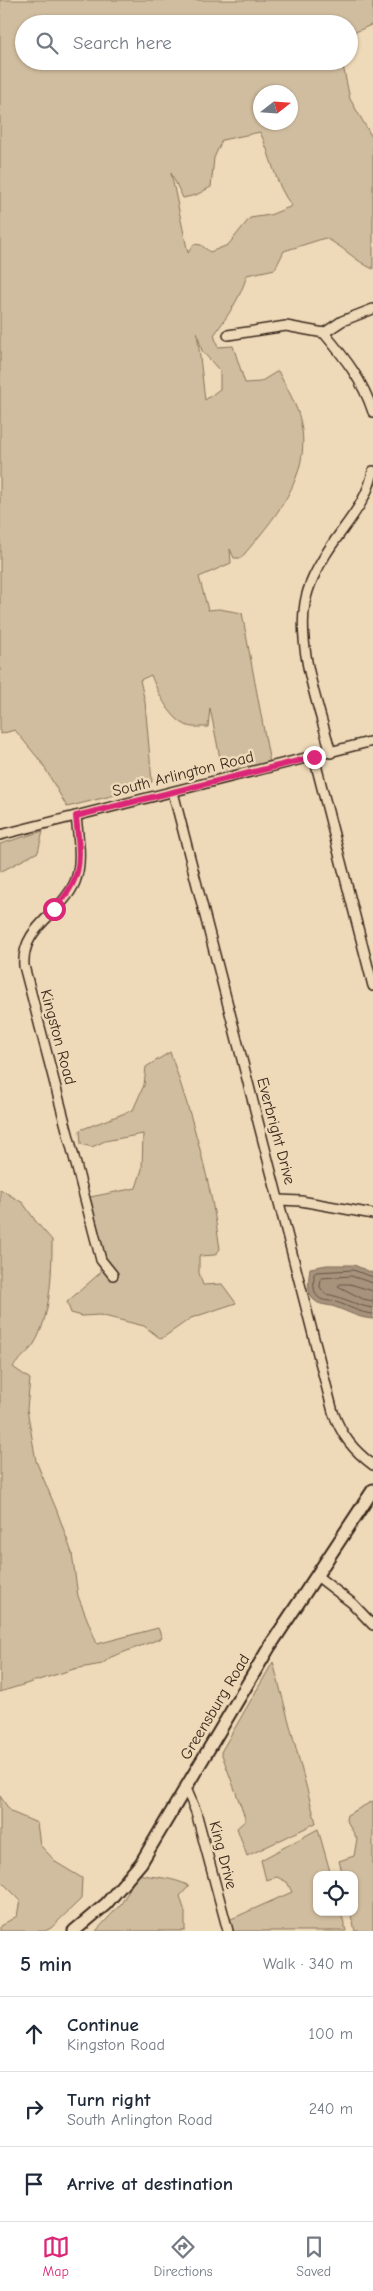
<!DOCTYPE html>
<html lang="en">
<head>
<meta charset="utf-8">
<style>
	:root { --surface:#fff; --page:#f6f6f7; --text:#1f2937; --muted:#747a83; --line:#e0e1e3; --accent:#db2777 }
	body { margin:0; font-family:"Comic Neue",sans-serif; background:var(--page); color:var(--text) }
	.controls { position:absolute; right:15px; bottom:15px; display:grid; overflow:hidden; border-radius:10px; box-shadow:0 1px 4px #0004 }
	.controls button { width:45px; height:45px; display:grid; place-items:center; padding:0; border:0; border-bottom:1px solid var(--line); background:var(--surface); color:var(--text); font:25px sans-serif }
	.compass { position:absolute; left:253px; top:85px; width:45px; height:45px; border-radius:50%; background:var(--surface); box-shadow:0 1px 4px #0004; rotate:73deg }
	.stop { position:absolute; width:15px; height:15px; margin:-11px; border:4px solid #db2777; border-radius:50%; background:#fff }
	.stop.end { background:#db2777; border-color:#fff; box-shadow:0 1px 5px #0008 }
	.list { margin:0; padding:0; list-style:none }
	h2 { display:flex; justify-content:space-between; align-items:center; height:65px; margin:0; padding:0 20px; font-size:21px }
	h2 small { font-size:16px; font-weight:400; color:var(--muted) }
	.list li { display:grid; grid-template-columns:32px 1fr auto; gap:15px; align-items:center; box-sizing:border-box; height:75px; padding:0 20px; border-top:1px solid var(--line) }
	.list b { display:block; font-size:19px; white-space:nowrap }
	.list p { margin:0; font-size:16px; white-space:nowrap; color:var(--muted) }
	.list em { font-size:16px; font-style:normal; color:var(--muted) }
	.icon { flex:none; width:28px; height:28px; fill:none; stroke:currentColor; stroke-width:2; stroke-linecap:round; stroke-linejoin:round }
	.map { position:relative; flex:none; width:373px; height:1931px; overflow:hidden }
	.search { position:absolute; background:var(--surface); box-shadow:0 1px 4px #0004; left:15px; right:15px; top:15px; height:55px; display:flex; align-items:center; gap:12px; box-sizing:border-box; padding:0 18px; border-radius:28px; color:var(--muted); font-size:19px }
	.sheet { height:290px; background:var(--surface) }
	nav { display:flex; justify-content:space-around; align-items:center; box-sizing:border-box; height:70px; border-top:1px solid var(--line); background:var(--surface); font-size:14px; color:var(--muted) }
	nav a { display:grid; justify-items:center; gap:2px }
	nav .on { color:var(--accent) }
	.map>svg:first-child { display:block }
</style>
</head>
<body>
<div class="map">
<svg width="373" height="1931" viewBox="0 0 373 1931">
	<rect width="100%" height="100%" fill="#eed9b8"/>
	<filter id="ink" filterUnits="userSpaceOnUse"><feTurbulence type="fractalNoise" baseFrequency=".02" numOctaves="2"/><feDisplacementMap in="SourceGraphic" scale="10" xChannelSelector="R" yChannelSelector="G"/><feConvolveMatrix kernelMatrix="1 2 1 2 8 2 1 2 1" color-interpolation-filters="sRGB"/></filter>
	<g filter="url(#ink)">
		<g fill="#d0bd9f" stroke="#86745e" fill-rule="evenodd">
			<path d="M0,0h373v24l-24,11v-11h-325v37h318l8,38 23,40v130c-18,-8 -30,-23 -48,-31l-41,13 -9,18 -28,6c-7,24 -19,40 -33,60l4,12 15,-1 12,37 15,-1 18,-11c8,16 20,35 23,53 11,53 -28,96 -60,134h-7l-4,-9 1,14 -32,14 9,33 11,-1 23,4 28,150 -47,10 -13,-65 -2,19c-5,0 -11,0 -16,0 -20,-3 -35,-36 -41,-52l-11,5 5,22 7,80 -17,8 -68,17 -25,-44 -27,-33 -15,4zM260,92h30v30h-30zM260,132c12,25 14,51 32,74l-22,9 -20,3 -22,27 -18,7 -9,-7 -7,-1 -6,9 -17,-80 12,25 13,-3 15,-8 3,-29 8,-18zM197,332l5,19 18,20v18l-15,11z"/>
			<polygon points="43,831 38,852 0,872 0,844"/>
			<path d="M170,1052c22,64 41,129 50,197l-5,6 -16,1v17l4,12 19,-1 14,19 -45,15 -30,21 -17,-13 -44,-11 -18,1 -11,-3 -4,-11 33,-29 1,-32 -11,-44 46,-9 6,-19 1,-35 -38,7 -13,6 -11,-3 -1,-14 53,-20 11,-25 2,-18z"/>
			<path d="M0,1189l23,14 14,20 15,17c0,30 -1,77 -18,104 -5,8 -15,15 -21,23l17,12 -3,30 9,52 21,50 15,42 6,43 19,48 61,-16 4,10 -51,19 -9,7 -28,5 -74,23z"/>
			<polygon points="273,1662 316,1823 247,1856 237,1828 246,1820 221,1752"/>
			<polygon points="0,1796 11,1812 37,1823 40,1845 57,1863 82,1878 81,1899 51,1928 45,1931 0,1931 0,1926 17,1916 20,1900 0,1880"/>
			<polygon points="373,1801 373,1931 355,1931 350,1912 354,1912 354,1875 343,1875 339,1861 354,1856 357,1839 346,1819 347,1815"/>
			<polygon points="318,1829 331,1875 317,1875 317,1912 341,1912 346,1931 232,1931 229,1920 292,1892 287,1882 277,1877 266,1880 261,1860"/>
			<path d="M138,1874c18,4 35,3 51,12l-9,10 5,16v19h-89l25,-27z"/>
		</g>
		<path fill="#a7937c" stroke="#7c6956" d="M327,1265h27l19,8v46c-15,-1 -24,-7 -38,-12 -8,-3 -16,-1 -22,-8 -7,-8 -4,-22 -3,-31z"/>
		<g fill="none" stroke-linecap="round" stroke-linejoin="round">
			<g stroke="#665444" stroke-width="1">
				<path d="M373,1277l-20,-7 -37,2 -2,2c0,7 -2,17 4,23 5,5 12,3 18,5 13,4 23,11 37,12"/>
				<path d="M373,1283l-22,-7 -30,2 -1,9 5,7c17,2 31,12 48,14"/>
				<polyline points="373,1291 350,1284 340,1284 338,1286 363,1299 373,1301"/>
			</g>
			<g stroke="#3b2a1e" stroke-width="12">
				<g id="minor">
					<path d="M324,333c21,25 39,48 49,79"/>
					<polyline points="324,333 342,321 373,309"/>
					<polyline points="228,335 286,326 324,333"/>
					<path d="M331,753c-12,-46 -34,-103 -26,-150 3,-18 12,-34 21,-49 17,-28 41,-50 47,-83"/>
					<polyline points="314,757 373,986"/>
					<path d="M173,792l160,620c9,24 20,38 40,53"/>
					<path d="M76,816c2,21 7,46 -1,66 -13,32 -54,44 -51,84l77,294 12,15"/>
					<polyline points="0,835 373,741"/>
					<polyline points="279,1200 301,1201 373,1214"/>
					<polyline points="317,1576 352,1603 373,1625"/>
					<polyline points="186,1788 196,1812 228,1931"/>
				</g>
			</g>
			<g stroke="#3b2a1e" stroke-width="15">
				<polyline id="major" points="74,1931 106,1904 141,1863 270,1646 373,1490"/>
			</g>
			<use href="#minor" stroke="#eed9b8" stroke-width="9"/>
			<use href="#major" stroke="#eed9b8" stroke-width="11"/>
		</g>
	</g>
	<g fill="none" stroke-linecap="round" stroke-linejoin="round" filter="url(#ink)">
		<path stroke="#db2777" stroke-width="6" d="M54,909c31,-33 26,-50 22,-93l238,-59"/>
	</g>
	<g text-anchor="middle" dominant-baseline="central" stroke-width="5" stroke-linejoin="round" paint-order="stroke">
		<g font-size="16" fill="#3b2a1e" stroke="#eed9b8">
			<text transform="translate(183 774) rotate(-14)">South Arlington Road</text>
			<text transform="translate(58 1037) rotate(75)">Kingston Road</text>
			<text transform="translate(276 1131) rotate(75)">Everbright Drive</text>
			<text transform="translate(215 1707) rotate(-59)">Greensburg Road</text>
			<text transform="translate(223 1855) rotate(75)">King Drive</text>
		</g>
	</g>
</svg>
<div class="controls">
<button><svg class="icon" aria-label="locate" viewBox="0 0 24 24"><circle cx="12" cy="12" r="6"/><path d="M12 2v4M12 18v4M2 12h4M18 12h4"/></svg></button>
</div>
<svg class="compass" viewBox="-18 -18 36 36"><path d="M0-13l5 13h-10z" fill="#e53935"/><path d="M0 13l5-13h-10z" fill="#747a83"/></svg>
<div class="stop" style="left:54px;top:909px"></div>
<div class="stop end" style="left:314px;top:757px"></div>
<div class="search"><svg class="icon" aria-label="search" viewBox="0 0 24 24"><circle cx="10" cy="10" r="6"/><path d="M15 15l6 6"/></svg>Search here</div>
</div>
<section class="sheet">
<h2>5 min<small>Walk · 340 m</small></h2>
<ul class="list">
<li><svg class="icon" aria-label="ahead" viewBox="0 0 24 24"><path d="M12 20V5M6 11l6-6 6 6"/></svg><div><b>Continue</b><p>Kingston Road</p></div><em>100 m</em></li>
<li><svg class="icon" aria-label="right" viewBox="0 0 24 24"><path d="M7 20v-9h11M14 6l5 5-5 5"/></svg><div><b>Turn right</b><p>South Arlington Road</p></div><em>240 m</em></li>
<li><svg class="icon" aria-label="arrive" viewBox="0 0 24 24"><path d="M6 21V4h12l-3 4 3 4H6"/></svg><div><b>Arrive at destination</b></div></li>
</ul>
</section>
<nav>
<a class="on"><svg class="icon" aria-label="map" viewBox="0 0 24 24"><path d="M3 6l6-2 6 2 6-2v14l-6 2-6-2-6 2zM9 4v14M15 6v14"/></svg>Map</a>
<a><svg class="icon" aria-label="directions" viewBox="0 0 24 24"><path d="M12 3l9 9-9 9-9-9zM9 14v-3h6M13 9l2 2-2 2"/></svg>Directions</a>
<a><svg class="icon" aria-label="saved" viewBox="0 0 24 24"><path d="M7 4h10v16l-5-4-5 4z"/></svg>Saved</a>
</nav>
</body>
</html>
